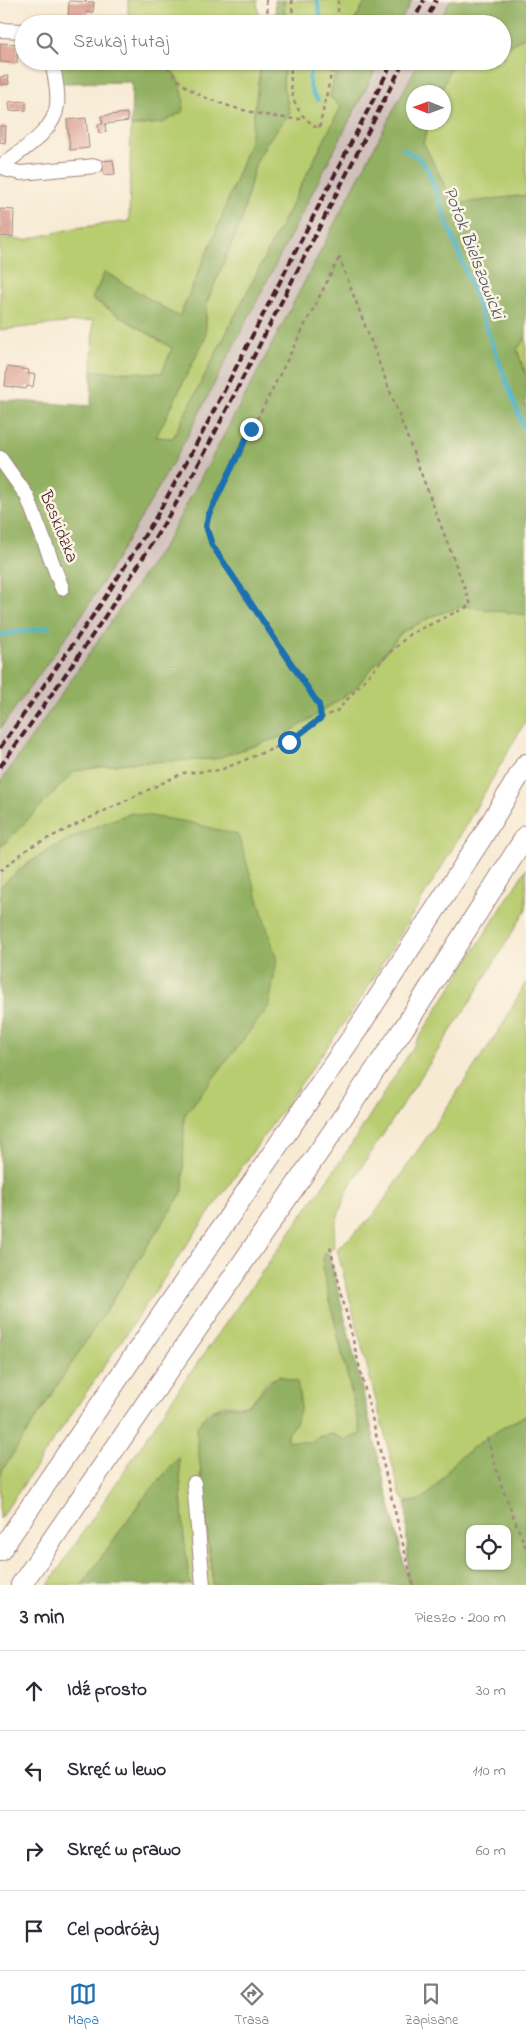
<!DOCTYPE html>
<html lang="pl">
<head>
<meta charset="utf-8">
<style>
	:root { --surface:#fff; --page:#f2f2f3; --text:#2b2b33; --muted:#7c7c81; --line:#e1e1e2; --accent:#1f6fb2 }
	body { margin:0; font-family:"Indie Flower",sans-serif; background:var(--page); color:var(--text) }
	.controls { position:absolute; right:15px; bottom:15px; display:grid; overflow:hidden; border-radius:10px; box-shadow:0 1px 4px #0004 }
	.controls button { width:45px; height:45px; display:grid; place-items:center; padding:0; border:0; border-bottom:1px solid var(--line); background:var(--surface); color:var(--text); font:25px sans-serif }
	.compass { position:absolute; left:406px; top:85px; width:45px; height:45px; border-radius:50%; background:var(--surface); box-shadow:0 1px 4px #0004; rotate:271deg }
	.stop { position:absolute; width:15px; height:15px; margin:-11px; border:4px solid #1f6fb2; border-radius:50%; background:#fff }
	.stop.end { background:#1f6fb2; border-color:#fff; box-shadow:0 1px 5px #0008 }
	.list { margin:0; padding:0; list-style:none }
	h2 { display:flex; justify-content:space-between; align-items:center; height:65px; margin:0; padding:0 20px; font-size:21px }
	h2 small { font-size:16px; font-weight:400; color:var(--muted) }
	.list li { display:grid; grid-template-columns:32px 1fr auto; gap:15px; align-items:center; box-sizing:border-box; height:80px; padding:0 20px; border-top:1px solid var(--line) }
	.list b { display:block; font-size:19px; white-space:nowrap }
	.list em { font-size:16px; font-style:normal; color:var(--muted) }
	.icon { flex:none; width:28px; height:28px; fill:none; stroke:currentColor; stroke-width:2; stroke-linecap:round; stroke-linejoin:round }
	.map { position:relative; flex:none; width:526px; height:1585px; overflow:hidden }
	.search { position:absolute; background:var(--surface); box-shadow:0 1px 4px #0004; left:15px; right:15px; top:15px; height:55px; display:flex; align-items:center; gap:12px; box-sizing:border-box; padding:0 18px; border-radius:28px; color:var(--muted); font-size:19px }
	.sheet { height:385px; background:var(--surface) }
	nav { display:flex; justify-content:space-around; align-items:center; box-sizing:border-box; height:70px; border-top:1px solid var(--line); background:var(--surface); font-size:14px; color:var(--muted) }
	nav a { display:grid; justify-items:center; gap:2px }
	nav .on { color:var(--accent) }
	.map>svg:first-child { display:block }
</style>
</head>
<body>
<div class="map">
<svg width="526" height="1585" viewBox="0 0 526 1585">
	<rect width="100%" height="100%" fill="#fcf5e5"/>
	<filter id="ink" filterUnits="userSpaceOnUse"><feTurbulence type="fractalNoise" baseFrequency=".02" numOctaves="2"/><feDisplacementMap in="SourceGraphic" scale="10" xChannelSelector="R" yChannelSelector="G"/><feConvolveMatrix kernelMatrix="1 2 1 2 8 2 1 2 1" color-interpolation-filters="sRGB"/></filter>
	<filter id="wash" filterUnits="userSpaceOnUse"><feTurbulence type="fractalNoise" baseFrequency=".0096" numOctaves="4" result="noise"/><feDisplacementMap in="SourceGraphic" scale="20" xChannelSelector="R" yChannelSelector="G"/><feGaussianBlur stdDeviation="1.12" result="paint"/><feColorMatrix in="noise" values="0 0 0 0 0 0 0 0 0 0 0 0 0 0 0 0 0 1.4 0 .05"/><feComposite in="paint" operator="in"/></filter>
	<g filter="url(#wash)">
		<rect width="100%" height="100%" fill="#f7ead3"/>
		<g fill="#cfc0ba">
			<polygon points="412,0 450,0 438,24 399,24"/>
			<polygon points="380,61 419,61 254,379 168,539 0,783 0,729 86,609 144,513 186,439"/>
		</g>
		<g fill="#b8cc70" stroke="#81764e">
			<polygon points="128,0 257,0 259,24 128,24"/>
			<polygon points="284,0 366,0 353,24 285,24"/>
			<polygon points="526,36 526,195 454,205 423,142 430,123 444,122 444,92 441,92 453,61 502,61 502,50"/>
			<polygon points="164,61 261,61 250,142 216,232 179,318 105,272 92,299 172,348 162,373 92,371 93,320 0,330 0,238 25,240 75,228 129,221 131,126 144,126 171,68"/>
			<polygon points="285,61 338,61 330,97 341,107 173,438 156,437 205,338 207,302 242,219 255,165 267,142 290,113 283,86"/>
			<polygon points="526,338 526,376 517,349"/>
			<path d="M463,606l63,9v105l-80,140 -89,145 -160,225 -197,289v-45l183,-283 1,-75 85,-110 -137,-193c-47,16 -96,39 -132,74v-39l75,-77 52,-8 87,-4 70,-23 70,-46 48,-58 31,-16z"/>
			<path d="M526,869v41l-53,87 -123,188c-7,18 -19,42 -16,62l-6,7h-4l-2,14 39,166 -16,6 -13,-6 -14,3 -8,5 -23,-1v-7l8,-10 -15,-48 -12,5 -17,22 -11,3 -17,-1 -17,8 -6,62 13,110h-23l-6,-46 -43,-38 -59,84h-34l129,-193 169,-239z"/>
			<path d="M526,982v434c-22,9 -44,25 -63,39 -20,14 -29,49 -57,47l-6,-8 -63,-245 37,-34 128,-189z"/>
		</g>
		<g fill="#92b062" stroke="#6e6846" fill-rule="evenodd">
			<polygon points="275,0 284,0 285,24 276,24"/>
			<polygon points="366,0 412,0 399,24 353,24"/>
			<polygon points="450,0 526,0 526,36 502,50 502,24 438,24"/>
			<path d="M56,61h108c13,12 24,34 18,51l-19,11 -32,3 1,-44 -72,1z"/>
			<polygon points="272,61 285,61 283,86 290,113 267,142 255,165 242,219 207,302 205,338 156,437 173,438 341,107 330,97 338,61 380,61 186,439 144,513 86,609 0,729 0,400 91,406 92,371 162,373 172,348 92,299 105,272 179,317 216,232 250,142 261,65 271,65"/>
			<polygon points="419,61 453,61 441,92 414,92 414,122 430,123 423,142 454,204 526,195 526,338 517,349 526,376 526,615 463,606 433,616 402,632 354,690 284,736 214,759 127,763 75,771 0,848 0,783 168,539 254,379"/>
			<path d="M132,813l56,9 50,13 39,125 -8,46 -85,110 -1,75 -183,283v-587c36,-35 85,-58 132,-74z"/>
			<path d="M324,1254h4l5,15 75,311 -2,-78c28,2 37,-33 57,-47 19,-14 41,-30 63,-39v169h-313l-17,-157c25,-36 40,-12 56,-26 12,-11 12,-19 28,-26l17,6c5,25 6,32 -10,52v7l23,1 8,-5 14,-3 13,6 16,-6 -39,-166zM470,1529h37v37h-37z"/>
			<polygon points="179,1457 184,1539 190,1585 82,1585 141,1501"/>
		</g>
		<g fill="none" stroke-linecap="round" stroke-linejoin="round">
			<g stroke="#4fb6ce" stroke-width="4">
				<polyline points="317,0 322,24"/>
				<path d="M313,61c-5,13 -6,29 5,39"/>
				<polyline points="403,149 419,158 427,168 526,434"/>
				<polyline points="0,635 49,627"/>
			</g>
		</g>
		<g id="blocks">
			<g fill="#d49385">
				<polygon points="69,1 94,2 93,12 86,12 85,24 68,24"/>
				<polygon points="0,43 18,44 17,63 0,62"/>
				<polygon points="8,76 9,84 0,85 0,77"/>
				<polygon points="26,101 26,110 10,111 9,102"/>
				<polygon points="127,113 128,121 105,124 106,132 99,133 98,124 103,124 101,116"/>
				<polygon points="86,118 89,148 70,150 67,120"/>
				<polygon points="0,126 6,126 5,143 0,142"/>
				<polygon points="113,160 115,174 104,175 102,161"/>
				<polygon points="0,209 14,210 13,237 0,236"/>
				<polygon points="7,367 29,370 28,374 35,374 33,387 27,386 26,389 5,386"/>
			</g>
		</g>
	</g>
	<g filter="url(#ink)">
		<use href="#blocks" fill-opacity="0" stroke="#a0847f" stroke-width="1"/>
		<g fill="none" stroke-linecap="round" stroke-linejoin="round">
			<g stroke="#a0847f" stroke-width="16">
				<g id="minor">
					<polyline points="0,30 24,31"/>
					<polyline points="3,165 8,170 21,173 96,166"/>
					<path d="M0,167c20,-16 55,-35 57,-62 2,-15 -3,-30 -5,-44"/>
					<polyline points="0,458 27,496 62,588"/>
					<polyline points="194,1483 203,1585"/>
				</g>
			</g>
			<g stroke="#a0847f" stroke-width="22">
				<g id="highway">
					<polyline points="0,1551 359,1027 481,839 526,764"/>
					<polyline points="21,1585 404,1028 526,836"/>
				</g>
			</g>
			<g stroke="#a0847f" stroke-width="2.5" stroke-dasharray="4 4" stroke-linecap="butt">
				<polyline points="266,0 269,24"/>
				<polyline points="292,0 293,24"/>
				<polyline points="338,0 338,24"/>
				<path d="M162,61c7,8 13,17 21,23 22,20 91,36 121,35"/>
				<path d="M291,61c-1,32 -1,49 28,68l15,-68"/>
				<polyline points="321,718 319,705 213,545 206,526 209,514 339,258"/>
				<polyline points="0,871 30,847 183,773 220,770 289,742 321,718 337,711 385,657 410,634 471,605 339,257"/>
				<polyline points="330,1247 413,1585"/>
				<polyline points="487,1438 502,1487 526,1548"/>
			</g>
			<use href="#minor" stroke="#fff" stroke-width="14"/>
			<use href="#highway" stroke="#fff" stroke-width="20"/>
			<g stroke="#4a1f2b" stroke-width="4" stroke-dasharray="8 4" stroke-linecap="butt">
				<polyline points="412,24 424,0"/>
				<polyline points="424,24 436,0"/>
				<polyline points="0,748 101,604 155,519 205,428 393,61"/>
				<path d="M0,767c73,-102 144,-203 204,-313l200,-393"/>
			</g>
		</g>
	</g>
	<g fill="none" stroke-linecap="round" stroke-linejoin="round" filter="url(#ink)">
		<polyline stroke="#1f6fb2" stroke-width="6" points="251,429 209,514 206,526 212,545 319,705 321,718 289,742"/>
	</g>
	<g text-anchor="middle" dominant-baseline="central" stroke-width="5" stroke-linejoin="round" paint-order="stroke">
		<g font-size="18" fill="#4a1f2b" stroke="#fcf5e5">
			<text transform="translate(58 527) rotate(68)">Beskidzka</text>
		</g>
		<g font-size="19" font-style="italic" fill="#4c5464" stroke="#fcf5e5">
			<text transform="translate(473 253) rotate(69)">Potok Bielszowicki</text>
		</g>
	</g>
</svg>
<div class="controls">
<button><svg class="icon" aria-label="locate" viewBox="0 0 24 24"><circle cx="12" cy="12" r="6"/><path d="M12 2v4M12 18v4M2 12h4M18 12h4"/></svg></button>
</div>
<svg class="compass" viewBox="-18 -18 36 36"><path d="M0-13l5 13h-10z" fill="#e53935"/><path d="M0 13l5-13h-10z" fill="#7c7c81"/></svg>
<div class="stop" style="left:289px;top:742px"></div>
<div class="stop end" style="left:251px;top:429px"></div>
<div class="search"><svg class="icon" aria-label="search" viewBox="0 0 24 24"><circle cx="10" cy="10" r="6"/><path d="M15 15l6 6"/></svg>Szukaj tutaj</div>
</div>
<section class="sheet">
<h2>3 min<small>Pieszo · 200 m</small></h2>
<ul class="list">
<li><svg class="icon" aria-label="ahead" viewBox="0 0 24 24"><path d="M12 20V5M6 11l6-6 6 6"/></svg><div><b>Idź prosto</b></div><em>30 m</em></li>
<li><svg class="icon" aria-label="left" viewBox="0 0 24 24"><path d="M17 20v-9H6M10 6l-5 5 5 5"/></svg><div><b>Skręć w lewo</b></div><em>110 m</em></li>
<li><svg class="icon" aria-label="right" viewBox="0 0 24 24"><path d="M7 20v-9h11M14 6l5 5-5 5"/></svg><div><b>Skręć w prawo</b></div><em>60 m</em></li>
<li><svg class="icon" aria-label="arrive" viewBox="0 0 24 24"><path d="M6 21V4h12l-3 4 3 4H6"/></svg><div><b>Cel podróży</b></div></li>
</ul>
</section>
<nav>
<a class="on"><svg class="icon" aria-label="map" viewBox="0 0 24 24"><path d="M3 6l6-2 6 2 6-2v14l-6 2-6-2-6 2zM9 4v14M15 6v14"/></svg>Mapa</a>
<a><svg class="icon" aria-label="directions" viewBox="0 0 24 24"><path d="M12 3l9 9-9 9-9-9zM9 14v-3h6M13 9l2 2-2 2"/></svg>Trasa</a>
<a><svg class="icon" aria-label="saved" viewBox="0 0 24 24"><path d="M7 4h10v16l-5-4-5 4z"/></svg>Zapisane</a>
</nav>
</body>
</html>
